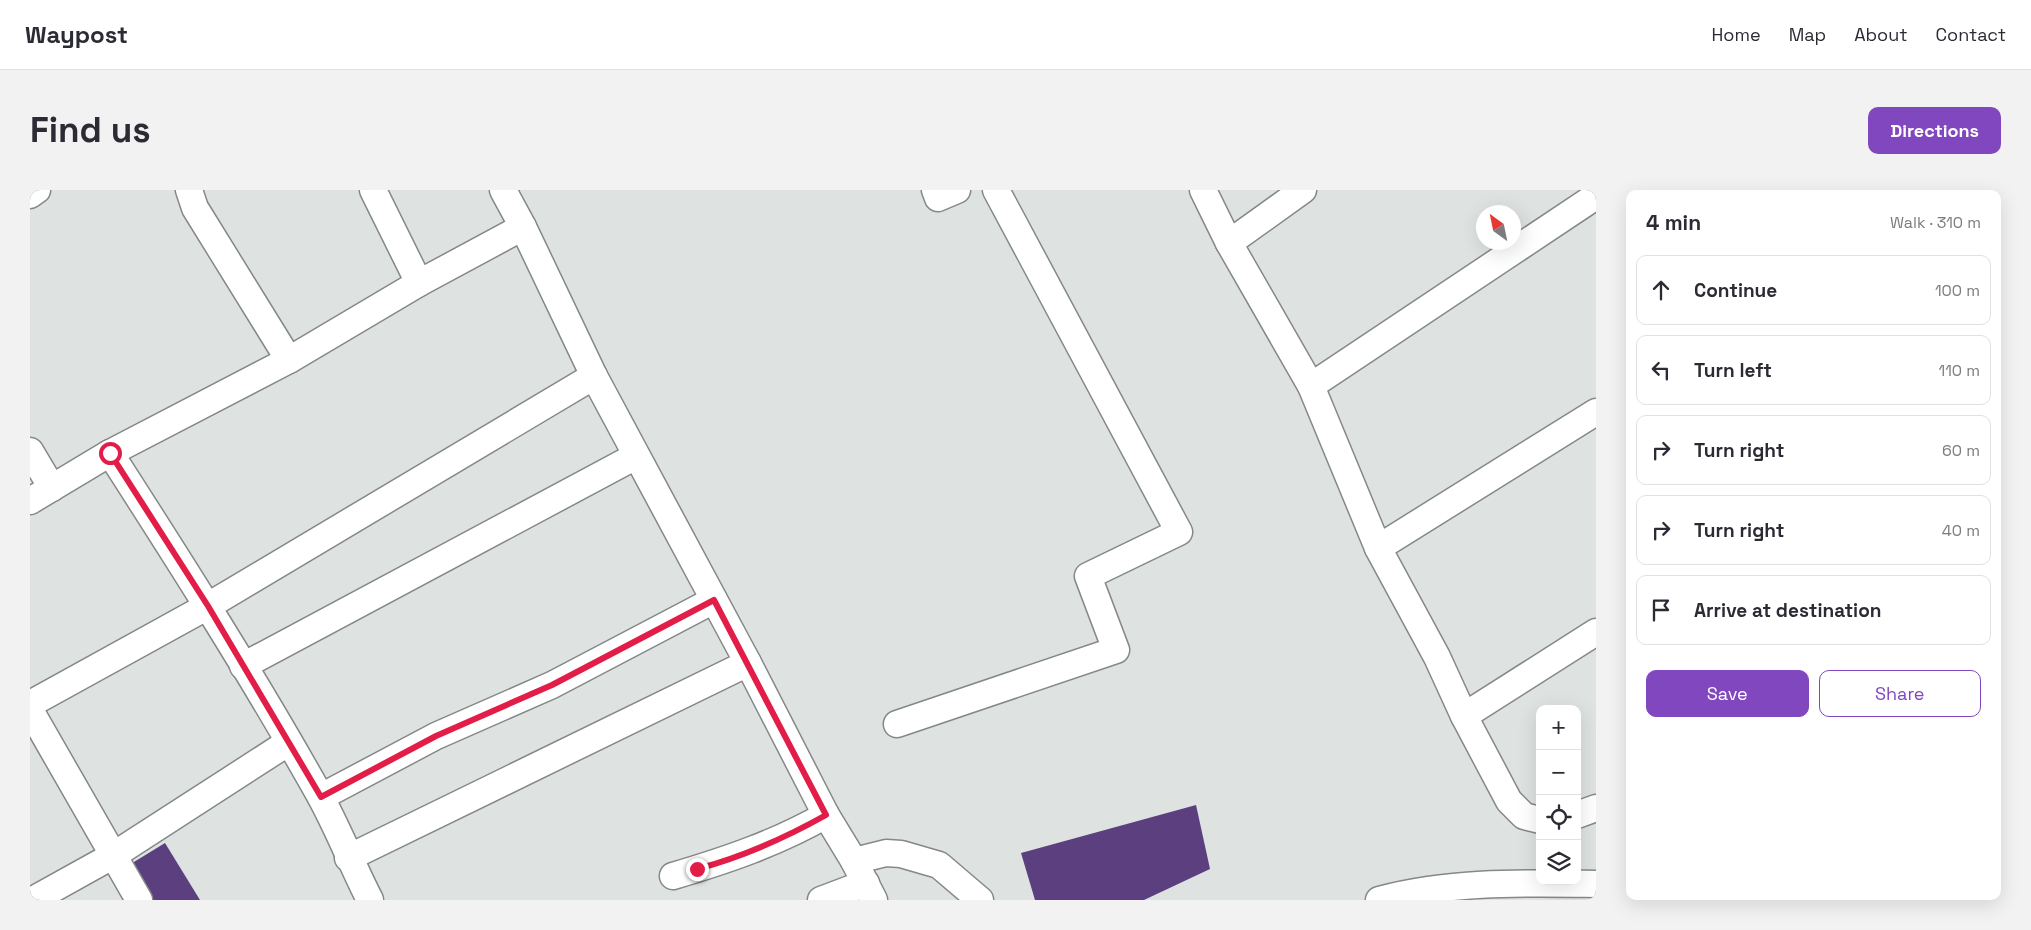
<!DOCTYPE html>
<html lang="en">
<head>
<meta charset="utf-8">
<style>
	:root { --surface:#fff; --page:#f2f2f3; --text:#2b2b33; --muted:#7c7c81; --line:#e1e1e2; --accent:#8147be }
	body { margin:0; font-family:"Space Grotesk",sans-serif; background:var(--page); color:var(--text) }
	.controls { position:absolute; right:15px; bottom:15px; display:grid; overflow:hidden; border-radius:10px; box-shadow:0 5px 20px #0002 }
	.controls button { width:45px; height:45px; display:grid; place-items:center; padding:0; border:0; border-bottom:1px solid var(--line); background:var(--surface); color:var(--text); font:25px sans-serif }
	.compass { position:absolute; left:1446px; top:15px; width:45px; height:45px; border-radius:50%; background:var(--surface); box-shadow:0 5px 20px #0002; rotate:327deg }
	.stop { position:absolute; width:15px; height:15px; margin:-11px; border:4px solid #e11d48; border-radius:50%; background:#fff }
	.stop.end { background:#e11d48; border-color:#fff; box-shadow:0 1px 5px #0008 }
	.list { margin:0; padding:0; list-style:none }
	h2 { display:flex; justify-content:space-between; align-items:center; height:65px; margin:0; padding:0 20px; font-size:21px }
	h2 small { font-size:16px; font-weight:400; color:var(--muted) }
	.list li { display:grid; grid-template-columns:32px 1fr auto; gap:15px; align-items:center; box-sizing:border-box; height:70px; margin:0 10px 10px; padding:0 10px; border:1px solid var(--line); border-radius:10px }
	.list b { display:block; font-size:19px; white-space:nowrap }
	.list em { font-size:16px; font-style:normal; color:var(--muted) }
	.actions { display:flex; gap:10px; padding:15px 20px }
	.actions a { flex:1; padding:11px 0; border:1px solid var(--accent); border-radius:10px; text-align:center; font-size:18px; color:var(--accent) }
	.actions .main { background:var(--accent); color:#fff }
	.icon { flex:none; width:28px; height:28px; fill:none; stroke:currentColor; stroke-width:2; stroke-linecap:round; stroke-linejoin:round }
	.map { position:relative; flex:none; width:1566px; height:710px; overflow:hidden; border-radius:10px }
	header { display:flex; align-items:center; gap:30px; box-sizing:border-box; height:70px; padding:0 25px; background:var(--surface); border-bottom:1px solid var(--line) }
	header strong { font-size:24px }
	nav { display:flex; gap:28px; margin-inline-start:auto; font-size:18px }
	.intro { display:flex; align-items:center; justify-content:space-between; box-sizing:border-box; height:120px; padding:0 30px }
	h1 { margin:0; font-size:35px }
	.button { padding:12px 22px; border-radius:10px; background:var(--accent); color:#fff; font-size:18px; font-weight:700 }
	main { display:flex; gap:30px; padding:0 30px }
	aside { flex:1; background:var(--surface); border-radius:10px; box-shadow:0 5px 20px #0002 }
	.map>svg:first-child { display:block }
</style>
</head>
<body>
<header>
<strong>Waypost</strong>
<nav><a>Home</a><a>Map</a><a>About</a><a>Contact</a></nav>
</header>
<div class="intro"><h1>Find us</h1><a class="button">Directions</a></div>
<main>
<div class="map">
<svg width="1566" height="710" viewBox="0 0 1566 710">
	<rect width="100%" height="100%" fill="#dee3e2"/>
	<g fill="#5b3f7e">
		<polygon points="1166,615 1180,679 1114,710 1005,710 991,663"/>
		<polygon points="135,653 170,710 121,710 99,675"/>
	</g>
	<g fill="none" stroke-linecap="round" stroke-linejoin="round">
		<g stroke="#848887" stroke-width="29">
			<g id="minor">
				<polyline points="159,0 165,18 259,170"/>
				<polyline points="343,0 389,93"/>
				<polyline points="473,0 493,37 564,186 718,473 796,625 824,671 844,710"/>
				<polyline points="905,0 908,8 927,0"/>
				<polyline points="1173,0 1199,53 1281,196 1348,358 1566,222"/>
				<polyline points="0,5 7,0"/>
				<polyline points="1199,53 1273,0"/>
				<polyline points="1281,196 1566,6"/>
				<polyline points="0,261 22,298"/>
				<path d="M80,263c72,112 144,225 209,341 19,34 33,71 51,106"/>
				<polyline points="0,311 80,263 259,170 389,93 493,37"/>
				<polyline points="1348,358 1407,467 1434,526 1566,442"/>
				<polyline points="213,476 606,266"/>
				<polyline points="0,514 178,416 564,186"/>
				<polyline points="0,520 109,710"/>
				<polyline points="1434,526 1479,611 1494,626 1510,630"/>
				<polyline points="867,534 1086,460 1058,386 1149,342 966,0"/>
				<polyline points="291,607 406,546 522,495 684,410"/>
				<polyline points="1547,625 1566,618"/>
				<polyline points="318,668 718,473"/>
				<polyline points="824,671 856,663 871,664 909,675 950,710"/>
				<path d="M643,686c54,-16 104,-33 153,-61"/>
				<polyline points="3,710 84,665 259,552"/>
				<polyline points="791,710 836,693"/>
				<path d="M1349,710c71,-19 144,-17 217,-16"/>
			</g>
		</g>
		<use href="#minor" stroke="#fff" stroke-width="26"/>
	</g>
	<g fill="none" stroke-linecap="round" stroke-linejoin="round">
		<path stroke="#e11d48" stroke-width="6" d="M80,263l98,153 113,191 115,-61 116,-51 162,-85 112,215c-41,23 -84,42 -129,54"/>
	</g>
</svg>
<div class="controls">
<button>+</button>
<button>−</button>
<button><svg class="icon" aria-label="locate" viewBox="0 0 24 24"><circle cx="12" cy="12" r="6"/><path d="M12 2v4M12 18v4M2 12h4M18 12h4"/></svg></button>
<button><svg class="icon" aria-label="layers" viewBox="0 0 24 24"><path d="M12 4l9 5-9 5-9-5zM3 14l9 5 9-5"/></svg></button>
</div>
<svg class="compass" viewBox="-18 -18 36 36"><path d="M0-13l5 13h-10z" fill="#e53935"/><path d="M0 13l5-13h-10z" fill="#7c7c81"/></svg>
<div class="stop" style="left:80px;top:263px"></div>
<div class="stop end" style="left:667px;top:679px"></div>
</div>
<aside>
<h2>4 min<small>Walk · 310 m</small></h2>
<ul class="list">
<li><svg class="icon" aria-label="ahead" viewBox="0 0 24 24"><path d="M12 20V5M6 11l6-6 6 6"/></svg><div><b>Continue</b></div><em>100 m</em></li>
<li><svg class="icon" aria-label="left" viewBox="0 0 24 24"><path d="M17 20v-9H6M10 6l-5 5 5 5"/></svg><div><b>Turn left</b></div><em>110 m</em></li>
<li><svg class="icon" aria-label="right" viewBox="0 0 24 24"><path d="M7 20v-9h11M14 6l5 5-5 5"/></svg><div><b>Turn right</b></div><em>60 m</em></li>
<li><svg class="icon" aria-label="right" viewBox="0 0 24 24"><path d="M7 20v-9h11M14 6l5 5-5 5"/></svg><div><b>Turn right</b></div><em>40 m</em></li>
<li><svg class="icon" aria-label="arrive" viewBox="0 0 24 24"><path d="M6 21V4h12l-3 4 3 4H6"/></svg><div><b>Arrive at destination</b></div></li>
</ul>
<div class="actions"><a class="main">Save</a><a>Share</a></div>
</aside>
</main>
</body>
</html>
